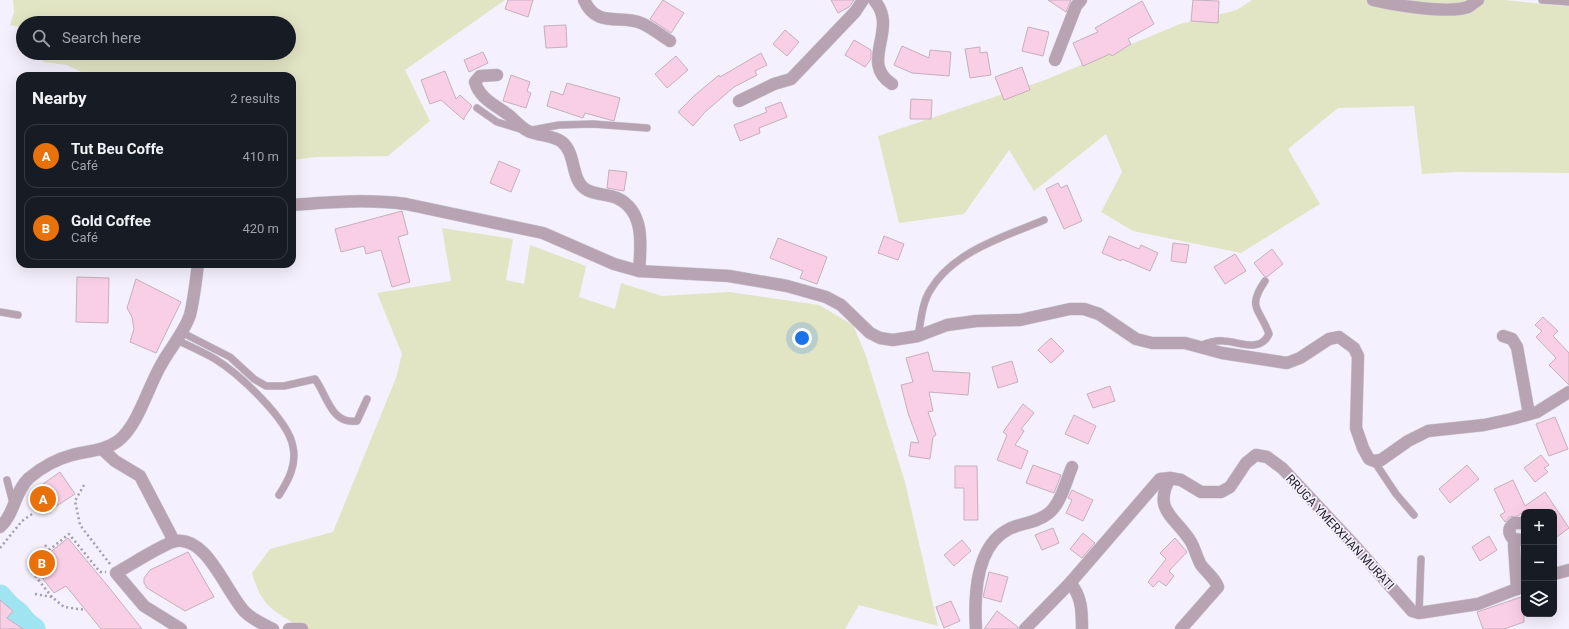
<!DOCTYPE html>
<html lang="en">
<head>
<meta charset="utf-8">
<style>
	:root { --surface:#171b24; --page:#242831; --text:#f1f3f6; --muted:#9ea1a6; --line:#363941; --accent:#458c94 }
	body { margin:0; font-family:Roboto,sans-serif; background:var(--page); color:var(--text) }
	.controls { position:absolute; right:12px; bottom:12px; display:grid; overflow:hidden; border-radius:8px; box-shadow:0 4px 16px #0002 }
	.controls button { width:36px; height:36px; display:grid; place-items:center; padding:0; border:0; border-bottom:1px solid var(--line); background:var(--surface); color:var(--text); font:20px sans-serif }
	.you { position:absolute; left:802px; top:338px; width:14px; height:14px; margin:-10px; border:3px solid #fff; border-radius:50%; background:#1a73e8; box-shadow:0 0 0 6px #1a73e833 }
	.badge { display:grid; place-items:center; width:26px; height:26px; border-radius:50%; background:var(--accent); color:#fff; font-size:13px; font-weight:700 }
	.pin { position:absolute; translate:-50% -50%; border:2px solid #fff; box-shadow:0 1px 4px #0006 }
	.list { margin:0; padding:0; list-style:none }
	h2 { display:flex; justify-content:space-between; align-items:center; height:52px; margin:0; padding:0 16px; font-size:17px }
	h2 small { font-size:13px; font-weight:400; color:var(--muted) }
	.list li { display:grid; grid-template-columns:26px 1fr auto; gap:12px; align-items:center; box-sizing:border-box; height:64px; margin:0 8px 8px; padding:0 8px; border:1px solid var(--line); border-radius:12px }
	.list b { display:block; font-size:15px; white-space:nowrap }
	.list p { margin:0; font-size:13px; white-space:nowrap; color:var(--muted) }
	.list em { font-size:13px; font-style:normal; color:var(--muted) }
	.icon { flex:none; width:22px; height:22px; fill:none; stroke:currentColor; stroke-width:2; stroke-linecap:round; stroke-linejoin:round }
	.map { position:relative; flex:none; width:1569px; height:629px; overflow:hidden }
	.search { position:absolute; background:var(--surface); box-shadow:0 4px 16px #0002; left:16px; top:16px; width:280px; height:44px; display:flex; align-items:center; gap:10px; box-sizing:border-box; padding:0 14px; border-radius:22px; color:var(--muted); font-size:15px }
	.panel { position:absolute; background:var(--surface); box-shadow:0 4px 16px #0002; left:16px; top:72px; width:280px; height:196px; border-radius:12px }
	.map>svg:first-child { display:block }
</style>
</head>
<body>
<div class="map">
<svg width="1569" height="629" viewBox="0 0 1569 629">
	<rect width="100%" height="100%" fill="#f4f0fd"/>
	<g fill="#e2e5c4">
		<polygon points="13,0 505,0 405,70 430,121 388,156 316,157 292,160 292,76 90,76 67,65 44,62 38,55 39,53 289,53 289,23 23,23 23,28 10,25 14,12"/>
		<polygon points="1252,0 1504,0 1564,6 1569,3 1569,173 1458,172 1422,174 1414,106 1338,108 1288,149 1320,204 1241,253 1133,231 1101,212 1122,172 1106,134 1034,191 1009,150 964,214 899,223 878,136 1045,80 1180,24 1237,10"/>
		<path d="M442,228l71,11 -7,41 18,4 6,-39 56,21 -7,31 36,12 6,-26 41,13 67,-4 90,13 34,20 12,28 40,129 33,144 -79,-21 -14,24h-541c-30,-18 -42,-21 -52,-56l18,-24 63,-17 63,-154 6,-24 -25,-61 74,-12z"/>
	</g>
	<g fill="none" stroke-linecap="round" stroke-linejoin="round">
		<polyline stroke="#a1e4f1" stroke-width="23" points="0,596 10,607 18,613 26,623 34,629"/>
	</g>
	<g fill="#f9cfe6" stroke="#c6afbb">
		<polygon points="508,0 533,0 528,17 505,9"/>
		<polygon points="663,0 684,13 671,33 650,19"/>
		<polygon points="831,0 854,0 849,7 838,13"/>
		<polygon points="1048,0 1071,0 1066,12"/>
		<polygon points="1193,0 1219,1 1218,23 1191,21"/>
		<polygon points="1142,1 1154,24 1128,39 1131,44 1112,56 1110,54 1083,66 1073,43 1098,32 1095,28"/>
		<polygon points="566,25 567,47 546,48 544,26"/>
		<polygon points="1028,27 1049,32 1043,56 1022,51"/>
		<polygon points="785,30 799,42 787,56 773,44"/>
		<polygon points="854,40 871,50 871,59 865,67 845,55"/>
		<polygon points="902,46 929,58 930,50 951,52 949,76 912,73 894,65"/>
		<polygon points="980,47 980,53 987,52 991,75 970,78 965,49"/>
		<polygon points="483,52 488,63 469,72 464,60"/>
		<polygon points="761,53 767,65 755,71 757,75 734,87 705,112 693,126 678,112 695,95 719,75 720,77"/>
		<polygon points="676,56 688,70 667,88 655,74"/>
		<polygon points="1022,67 1030,90 1004,100 995,77"/>
		<polygon points="445,71 456,99 460,95 472,106 464,118 464,120 441,100 430,104 421,80"/>
		<polygon points="511,75 530,82 527,91 531,93 526,108 503,101"/>
		<polygon points="567,83 620,98 614,121 585,113 583,118 547,106 551,91 563,95"/>
		<polygon points="911,99 932,100 931,119 910,119"/>
		<polygon points="781,102 787,117 759,128 760,133 740,141 734,125 767,112 765,108"/>
		<polygon points="499,161 520,170 511,192 490,183"/>
		<polygon points="609,170 627,172 624,191 607,188"/>
		<polygon points="1058,183 1061,188 1067,185 1082,221 1064,229 1046,189"/>
		<polygon points="402,211 408,234 398,237 410,282 392,287 381,250 366,254 364,246 341,252 335,229"/>
		<polygon points="884,236 904,244 898,260 878,253"/>
		<polygon points="1109,236 1139,249 1141,245 1158,253 1150,271 1122,259 1121,261 1102,253"/>
		<polygon points="778,238 827,257 817,284 800,278 803,271 770,258"/>
		<polygon points="1173,243 1189,245 1186,263 1171,261"/>
		<polygon points="1272,249 1283,264 1267,277 1264,276 1254,263"/>
		<polygon points="1235,254 1246,271 1225,284 1214,267"/>
		<polygon points="77,277 109,278 108,323 76,322"/>
		<polygon points="136,279 181,302 156,353 130,342 134,329 132,317 127,308"/>
		<polygon points="1543,317 1558,331 1553,336 1569,353 1569,385 1549,365 1556,358 1536,337 1542,331 1535,325"/>
		<polygon points="1051,338 1064,351 1051,363 1038,350"/>
		<polygon points="928,352 933,371 970,373 968,395 929,392 933,411 928,412 936,435 933,437 930,459 909,456 911,442 919,443 908,413 901,385 913,382 906,358"/>
		<polygon points="1012,361 1018,382 998,388 992,367"/>
		<polygon points="1110,386 1115,401 1093,408 1087,394"/>
		<polygon points="1023,404 1034,413 1021,429 1024,431 1015,445 1028,451 1021,469 997,460 1007,435 1003,432"/>
		<polygon points="1074,415 1096,426 1088,444 1065,434"/>
		<polygon points="1555,417 1568,449 1549,456 1536,424"/>
		<polygon points="1541,455 1549,465 1544,468 1548,472 1535,482 1524,468"/>
		<polygon points="1033,465 1061,475 1054,493 1026,483"/>
		<polygon points="1467,465 1479,479 1450,503 1439,489"/>
		<polygon points="955,466 977,466 978,520 964,520 964,488 955,488"/>
		<polygon points="60,472 75,494 47,512 33,491"/>
		<polygon points="1513,480 1525,506 1545,492 1569,528 1554,539 1554,512 1523,512 1518,516 1509,517 1505,522 1500,515 1505,512 1494,489"/>
		<polygon points="1072,490 1093,500 1083,521 1066,513 1072,500 1068,498"/>
		<polygon points="1053,528 1059,543 1042,550 1035,535"/>
		<polygon points="1083,533 1095,543 1082,558 1070,549"/>
		<polygon points="1489,536 1497,550 1480,561 1472,547"/>
		<polygon points="68,538 111,590 142,629 101,629 66,586 54,593 33,566"/>
		<polygon points="1175,538 1187,552 1169,571 1174,576 1166,586 1159,581 1153,587 1148,582 1166,559 1160,553"/>
		<polygon points="962,540 971,551 954,566 944,555"/>
		<polygon points="188,552 214,597 185,611 147,588 144,583 144,578 150,570"/>
		<polygon points="989,572 1008,577 1001,602 983,597"/>
		<polygon points="1524,596 1524,622 1504,629 1483,629 1477,612"/>
		<polygon points="0,600 13,611 7,618 23,629 0,629"/>
		<polygon points="951,601 960,621 944,628 936,607"/>
		<polygon points="997,611 1018,627 1018,629 984,629"/>
	</g>
	<g fill="none" stroke-linecap="round" stroke-linejoin="round">
		<g stroke="#cecbd7" stroke-width="8">
			<g id="lane">
				<polyline points="1542,0 1569,2"/>
				<polyline points="477,108 497,122 527,131 559,125 593,124 647,128"/>
				<polyline points="0,312 18,315"/>
				<path d="M181,332l49,25 24,22 12,7h18l31,-7c12,16 16,46 42,42l10,-22"/>
				<path d="M918,336c3,-15 4,-34 13,-47 23,-38 75,-53 113,-69"/>
				<path d="M177,340c12,6 26,12 38,19 23,14 74,61 78,88 4,18 -5,34 -14,48"/>
				<path d="M1200,346c7,-3 16,-6 24,-5 17,1 36,12 45,-7 -9,-26 -23,-25 -4,-53"/>
				<polyline points="1374,461 1396,494 1414,515"/>
				<polyline points="7,480 13,503"/>
				<polyline points="1419,613 1421,559"/>
			</g>
		</g>
		<g stroke="#cecbd7" stroke-width="13">
			<g id="street">
				<path d="M584,0c13,29 37,14 57,23 10,4 19,12 29,18"/>
				<path d="M874,0c26,29 -16,62 18,84"/>
				<path d="M1373,0c20,5 75,14 95,7 3,-2 7,-5 10,-7"/>
				<polyline points="1055,60 1076,6 1081,0"/>
				<path d="M497,75l-17,1 -5,6c5,18 23,24 36,35 5,5 11,11 17,14 11,5 25,4 34,11 15,12 8,39 25,48 9,5 21,4 30,8 28,13 24,47 22,73"/>
				<polyline points="739,101 774,84 791,79 855,12 863,0"/>
				<path d="M292,205c38,-3 76,-6 114,-1l137,29 71,31 25,7 90,5 58,10 39,11 15,8 29,28 10,5 13,2 25,-4 29,-11 29,-4 44,-1 50,-11h14l15,5 37,25 16,4h33l37,10 65,10 13,-5 29,-19 10,-2 15,11 4,8 -2,72 7,20 6,11 5,2 7,-1 27,-19 20,-10 56,-6 28,-6 25,-7 32,-20"/>
				<polyline points="1503,336 1512,339 1517,347 1529,414"/>
				<polyline points="102,449 115,461 140,476 174,541"/>
				<path d="M1170,478c-18,33 6,39 21,64 4,7 6,16 10,23 6,8 14,13 17,22l-37,42"/>
				<path d="M0,527c15,-13 14,-35 29,-49 12,-10 28,-19 43,-23 15,-4 32,-4 46,-14 20,-15 30,-54 43,-76 9,-17 23,-32 29,-50 4,-16 6,-35 8,-51"/>
				<path d="M1523,540l-10,-1c-5,-6 -5,-11 1,-16h10"/>
				<polyline points="1516,541 1514,545 1517,589"/>
				<polyline points="1554,574 1569,570"/>
				<path d="M1070,583c12,13 12,29 12,46"/>
				<path d="M181,629l-37,-23 -28,-33c13,-7 48,-30 60,-32 31,-5 50,51 69,71 8,8 18,12 28,17"/>
				<polyline points="289,629 302,629"/>
				<path d="M976,629c-2,-33 -1,-83 33,-100 12,-6 28,-6 40,-16 12,-10 17,-32 23,-46"/>
				<polyline points="1025,629 1070,583 1160,479 1170,478 1181,480 1201,492 1221,492 1230,487 1246,463 1256,455 1267,457 1282,468 1355,546 1412,611 1419,613 1478,604 1524,586"/>
			</g>
		</g>
		<g stroke="#a19ea9" stroke-width="2.5" stroke-dasharray="2 3" stroke-linecap="butt">
			<polyline points="84,485 75,501 80,525 110,564"/>
			<polyline points="45,545 49,550"/>
			<polyline points="0,548 22,521 32,514"/>
			<polyline points="32,555 36,561"/>
			<polyline points="35,594 52,597 64,607 86,610"/>
			<polyline points="52,597 28,567 69,534 100,572 106,572"/>
		</g>
		<use href="#lane" stroke="#b8a3b2" stroke-width="7"/>
		<use href="#street" stroke="#b8a3b2" stroke-width="12"/>
	</g>
	<g text-anchor="middle" dominant-baseline="central" stroke-width="3.5" stroke-linejoin="round" paint-order="stroke">
		<g font-size="12" fill="#232028" stroke="#f4f0fd">
			<text transform="translate(1340 532) rotate(47)">RRUGA YMERXHAN MURATI</text>
		</g>
	</g>
</svg>
<div class="controls">
<button>+</button>
<button>−</button>
<button><svg class="icon" aria-label="layers" viewBox="0 0 24 24"><path d="M12 4l9 5-9 5-9-5zM3 14l9 5 9-5"/></svg></button>
</div>
<div class="you"></div>
<div class="pin badge" style="left:43px;top:499px;background:#e8710a">A</div>
<div class="pin badge" style="left:42px;top:563px;background:#e8710a">B</div>
<div class="search"><svg class="icon" aria-label="search" viewBox="0 0 24 24"><circle cx="10" cy="10" r="6"/><path d="M15 15l6 6"/></svg>Search here</div>
<section class="panel">
<h2>Nearby<small>2 results</small></h2>
<ul class="list">
<li><span class="badge" style="background:#e8710a">A</span><div><b>Tut Beu Coffe</b><p>Café</p></div><em>410 m</em></li>
<li><span class="badge" style="background:#e8710a">B</span><div><b>Gold Coffee</b><p>Café</p></div><em>420 m</em></li>
</ul>
</section>
</div>
</body>
</html>
